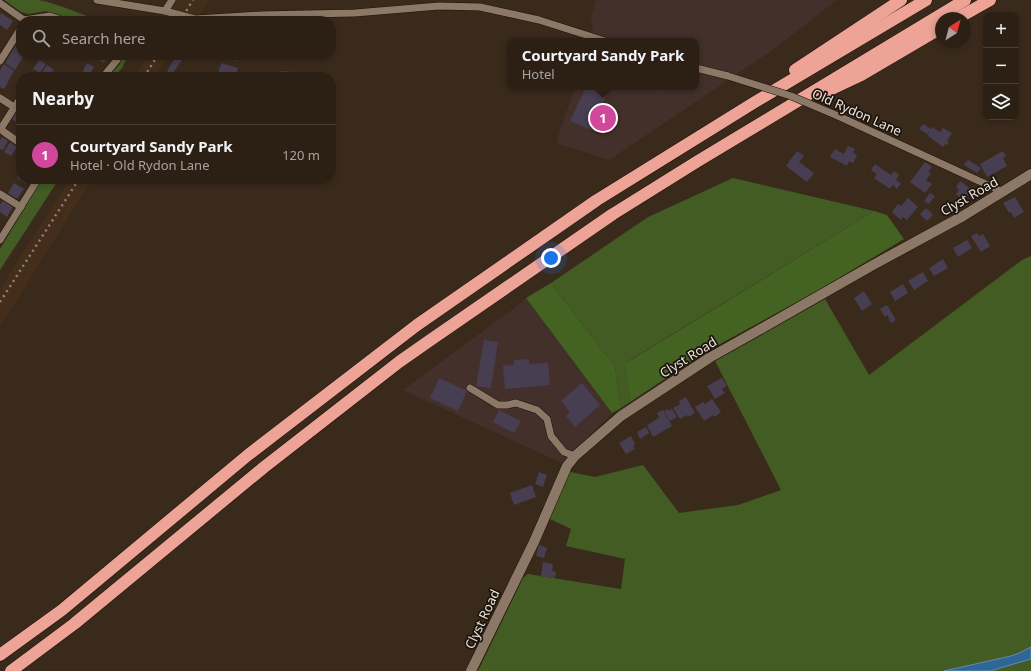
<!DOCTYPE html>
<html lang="en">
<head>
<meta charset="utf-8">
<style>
	:root { --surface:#2c2015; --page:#382d22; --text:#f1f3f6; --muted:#a6a3a0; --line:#483e34; --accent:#8c9099 }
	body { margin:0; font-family:"Noto Sans",sans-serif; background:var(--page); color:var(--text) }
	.controls { position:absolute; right:12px; top:12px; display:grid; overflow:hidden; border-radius:8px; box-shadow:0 2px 6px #0003 }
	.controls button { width:36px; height:36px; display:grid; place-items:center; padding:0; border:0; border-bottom:1px solid var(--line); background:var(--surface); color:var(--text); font:20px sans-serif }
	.compass { position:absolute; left:935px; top:12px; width:36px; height:36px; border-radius:50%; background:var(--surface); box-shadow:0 2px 6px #0003; rotate:36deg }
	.you { position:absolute; left:551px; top:258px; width:14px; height:14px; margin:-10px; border:3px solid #fff; border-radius:50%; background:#1a73e8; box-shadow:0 0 0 6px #1a73e833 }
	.badge { display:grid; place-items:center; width:26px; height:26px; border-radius:50%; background:var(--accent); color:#fff; font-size:13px; font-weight:700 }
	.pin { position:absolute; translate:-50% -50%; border:2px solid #fff; box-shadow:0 1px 4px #0006 }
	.popup { position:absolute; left:507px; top:38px; width:192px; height:52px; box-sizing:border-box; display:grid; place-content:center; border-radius:8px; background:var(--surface); filter:drop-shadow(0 1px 3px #0005); font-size:13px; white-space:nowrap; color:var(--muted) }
	.popup b { font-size:15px; color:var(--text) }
	.popup::after { content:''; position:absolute; left:50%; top:100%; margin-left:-8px; border:8px solid transparent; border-top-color:var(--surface) }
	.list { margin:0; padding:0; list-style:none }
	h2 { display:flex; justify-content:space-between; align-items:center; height:52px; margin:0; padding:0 16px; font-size:17px }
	h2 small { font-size:13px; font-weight:400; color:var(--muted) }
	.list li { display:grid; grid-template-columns:26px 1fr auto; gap:12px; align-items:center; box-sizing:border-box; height:60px; padding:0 16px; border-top:1px solid var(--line) }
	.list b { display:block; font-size:15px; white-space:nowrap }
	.list p { margin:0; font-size:13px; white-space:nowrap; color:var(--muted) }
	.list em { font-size:13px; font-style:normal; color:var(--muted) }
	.icon { flex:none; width:22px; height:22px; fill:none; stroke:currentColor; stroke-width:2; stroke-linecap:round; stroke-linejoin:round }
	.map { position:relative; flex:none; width:1031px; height:671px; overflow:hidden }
	.search { position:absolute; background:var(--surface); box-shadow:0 2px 6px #0003; left:16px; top:16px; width:320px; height:44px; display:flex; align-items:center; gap:10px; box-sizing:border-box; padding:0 14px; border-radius:16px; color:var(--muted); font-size:15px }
	.panel { position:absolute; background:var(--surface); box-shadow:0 2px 6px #0003; left:16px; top:72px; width:320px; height:112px; border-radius:16px }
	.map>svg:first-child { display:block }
</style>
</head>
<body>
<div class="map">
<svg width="1031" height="671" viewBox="0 0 1031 671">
	<rect width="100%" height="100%" fill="#3a2a1c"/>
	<g fill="#43302a">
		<polygon points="596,0 837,0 770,52 609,160 556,143 575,87 696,87 696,41 589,41 593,25 591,19"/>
		<polygon points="526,298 612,413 562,463 403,390 517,306"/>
	</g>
	<g fill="#442e1b">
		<polygon points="176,0 209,0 199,16 170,9"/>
		<polygon points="149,55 169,55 155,77 135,77"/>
		<polygon points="70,179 92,179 0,327 0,289"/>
	</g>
	<g fill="#425c24">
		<path d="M4,0c11,0 23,0 35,0 21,4 42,15 63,21h-30l-26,-10 -18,3 -7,-2z"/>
		<polygon points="122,55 128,55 122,68 114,77 108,77 120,64"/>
		<polygon points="733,178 874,211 627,362 630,402 621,408 615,367 551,283 648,217"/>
		<polygon points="42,179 59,179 0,270 0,249"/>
		<polygon points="1031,256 1031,647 1019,653 1011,656 944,671 478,671 523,578 528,574 621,589 625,559 566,546 571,529 548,518 563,482 570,472 595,477 643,465 679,513 738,505 781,490 715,361 825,299 869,375 1022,260"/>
		<polygon points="1031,659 1031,671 990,671"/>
	</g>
	<g fill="#446222">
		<polygon points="874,211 887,215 904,239 819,290 707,351 630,402 626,363"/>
		<polygon points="551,283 615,367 621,408 612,413 526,298"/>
	</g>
	<polygon fill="#2d6797" stroke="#678cab" points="1031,647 1031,659 990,671 944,671 1011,656 1019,653"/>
	<g fill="#473e52">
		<polygon points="1,13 13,21 7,30 0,25 0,15"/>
		<polygon points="19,40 21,41 21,55 24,55 15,70 5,63"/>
		<polygon points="97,55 111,55 103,63 96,56"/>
		<polygon points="177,55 183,59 172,74 167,71"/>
		<polygon points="229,55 241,55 236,61 227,58"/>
		<polygon points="39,60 46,64 40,73 33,69"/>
		<polygon points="87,63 94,67 90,74 93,77 80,77"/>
		<polygon points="221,63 238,68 237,72 240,73 239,77 217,77"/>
		<polygon points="4,64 14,71 4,89 0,87 0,70"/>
		<polygon points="47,65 54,70 49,77 45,77 41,74"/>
		<polygon points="56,71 63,75 62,77 52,77"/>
		<polygon points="280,71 295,72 295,77 279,77"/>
		<polygon points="586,87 610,87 591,130 570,121"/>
		<polygon points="632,87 663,87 663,91 632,88"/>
		<polygon points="16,112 21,116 21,125 12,119"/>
		<polygon points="923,124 931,129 927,134 919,129"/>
		<polygon points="932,127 940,132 943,128 952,133 947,141 949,142 947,145 945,144 943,147 927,135"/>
		<polygon points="2,137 8,141 3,150 0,149 0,140"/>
		<polygon points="10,142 17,147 11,156 4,152"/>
		<polygon points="848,146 855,149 853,153 857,155 853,163 849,161 847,166 830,157 835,149 844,154"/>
		<polygon points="797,151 804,156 799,162 814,173 807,182 786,166"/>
		<polygon points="1003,151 1006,156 1003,158 1007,166 987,177 980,164"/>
		<polygon points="968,160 981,168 977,173 964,165"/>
		<polygon points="925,162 932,167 928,172 931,173 926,180 932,184 925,193 910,182"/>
		<polygon points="875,164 891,175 894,171 899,175 896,180 901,183 897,189 893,185 890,189 874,178 877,174 871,170"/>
		<polygon points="21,172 21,179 30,179 26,184 17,178"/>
		<polygon points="960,181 972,190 966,198 963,196 961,198 956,194 959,190 956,187"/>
		<polygon points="14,183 24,189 17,199 8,193"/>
		<polygon points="930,193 935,196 929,204 924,201"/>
		<polygon points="1015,197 1024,212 1014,218 1011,212 1009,213 1003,203"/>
		<polygon points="908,198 918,207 907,220 903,217 901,220 892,212 898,204 901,206"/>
		<polygon points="3,200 13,207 7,217 0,212 0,205"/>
		<polygon points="926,208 933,215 927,221 920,214"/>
		<polygon points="977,233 979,236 983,234 990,246 981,252 971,236"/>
		<polygon points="967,240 972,248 958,257 953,248"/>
		<polygon points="943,259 948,268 934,276 929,268"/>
		<polygon points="923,272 928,281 914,290 908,281"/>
		<polygon points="903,284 908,293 895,301 890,292"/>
		<polygon points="864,291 872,304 862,311 854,298"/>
		<polygon points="887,305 896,320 891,323 887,315 885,317 880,309"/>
		<polygon points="484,340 498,342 491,388 476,386"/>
		<polygon points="529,359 529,364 548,363 550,385 505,389 503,366 514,365 514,360"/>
		<polygon points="439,378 467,391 458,411 430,398"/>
		<polygon points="722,378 727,386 722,389 725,393 715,399 707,386"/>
		<polygon points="582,383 600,405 575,427 566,416 570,412 561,401"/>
		<polygon points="686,397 695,413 688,417 687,415 680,419 673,408 680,404 679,401"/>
		<polygon points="712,399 721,412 715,417 713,415 704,421 695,407 703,402 705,404"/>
		<polygon points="668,409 669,411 672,409 677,417 670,421 664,411"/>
		<polygon points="499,410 521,421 514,433 493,422"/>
		<polygon points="663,410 672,426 653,437 647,425 659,418 657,413"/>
		<polygon points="646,427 649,433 640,439 637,432"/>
		<polygon points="631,436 635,444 633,446 635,449 626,454 619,443"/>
		<polygon points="539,472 547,475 543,487 535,484"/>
		<polygon points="532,485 536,497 514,505 510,493"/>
		<polygon points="539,545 547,548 544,558 536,556"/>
		<polygon points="543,562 553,564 552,571 556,572 555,578 541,576"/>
	</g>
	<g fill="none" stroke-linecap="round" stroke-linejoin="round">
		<g stroke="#211205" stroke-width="8">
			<g id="street">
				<polyline points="97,0 165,11 195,19 261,15 355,13 439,6 480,7 539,20 605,41"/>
				<polyline points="0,3 24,20"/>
				<polyline points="165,11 172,0"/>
				<polyline points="24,20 50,16 64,21"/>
				<polyline points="0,61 21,28"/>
				<polyline points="696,68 728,76"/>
				<polyline points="103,77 117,60 118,55"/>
				<polyline points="0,98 14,107"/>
				<polyline points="838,116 1003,192"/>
				<polyline points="20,143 4,132 2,130 2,127 21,97"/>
				<polyline points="0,194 21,207"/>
				<polyline points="0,240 38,179"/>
				<polyline points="470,388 498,405 507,405 516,403 537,410 547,419 551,436 564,452 575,456"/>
			</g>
		</g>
		<g stroke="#211205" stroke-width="11">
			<polyline id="secondary" points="471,671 534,542 567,466 575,456 621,416 709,358 766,326 873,265 963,216 1031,174"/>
		</g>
		<g stroke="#211205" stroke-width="13">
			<g id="highway">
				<polyline points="958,18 990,0"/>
				<polyline points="795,70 901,0"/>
				<polyline points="825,92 861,75 941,28"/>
				<polyline points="0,655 62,610 248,455 417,325 597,200 755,102 926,0"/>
				<polyline points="11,671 74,624 263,468 399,362 429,341 613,214 698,161 965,0"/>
			</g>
		</g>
		<use href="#street" stroke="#8b7867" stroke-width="7"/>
		<use href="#secondary" stroke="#8b7867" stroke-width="10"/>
		<use href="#highway" stroke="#eda396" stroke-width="12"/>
		<g stroke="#8e8175" stroke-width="2.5" stroke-dasharray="2 4" stroke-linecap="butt">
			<polyline points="180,21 193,0"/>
			<polyline points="144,77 158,55"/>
			<polyline points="0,302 79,179"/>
		</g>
		<g stroke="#211205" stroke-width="8" stroke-linecap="butt">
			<polyline id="street-bridge" points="728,76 791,96 838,116"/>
		</g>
		<use href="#street-bridge" stroke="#8b7867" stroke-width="7"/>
	</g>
	<g text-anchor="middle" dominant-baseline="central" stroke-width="3.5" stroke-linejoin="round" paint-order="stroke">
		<g font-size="13" fill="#eee4da" stroke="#1c150e">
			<text transform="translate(857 112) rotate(24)">Old Rydon Lane</text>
			<text transform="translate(969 196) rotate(-30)">Clyst Road</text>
			<text transform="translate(688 357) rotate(-32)">Clyst Road</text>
			<text transform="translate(482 619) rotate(-65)">Clyst Road</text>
		</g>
	</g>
</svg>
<div class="controls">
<button>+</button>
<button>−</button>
<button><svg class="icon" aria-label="layers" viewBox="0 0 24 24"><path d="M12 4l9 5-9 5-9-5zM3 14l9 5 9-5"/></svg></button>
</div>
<svg class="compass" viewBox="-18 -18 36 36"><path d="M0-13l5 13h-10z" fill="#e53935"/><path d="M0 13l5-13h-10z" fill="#a6a3a0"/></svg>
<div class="you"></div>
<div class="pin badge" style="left:603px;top:118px;background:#d1479c">1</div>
<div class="popup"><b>Courtyard Sandy Park</b>Hotel</div>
<div class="search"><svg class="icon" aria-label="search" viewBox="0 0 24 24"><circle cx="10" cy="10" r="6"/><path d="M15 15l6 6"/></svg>Search here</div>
<section class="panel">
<h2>Nearby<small></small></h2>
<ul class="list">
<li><span class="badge" style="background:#d1479c">1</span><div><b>Courtyard Sandy Park</b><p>Hotel · Old Rydon Lane</p></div><em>120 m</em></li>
</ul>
</section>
</div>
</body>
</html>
